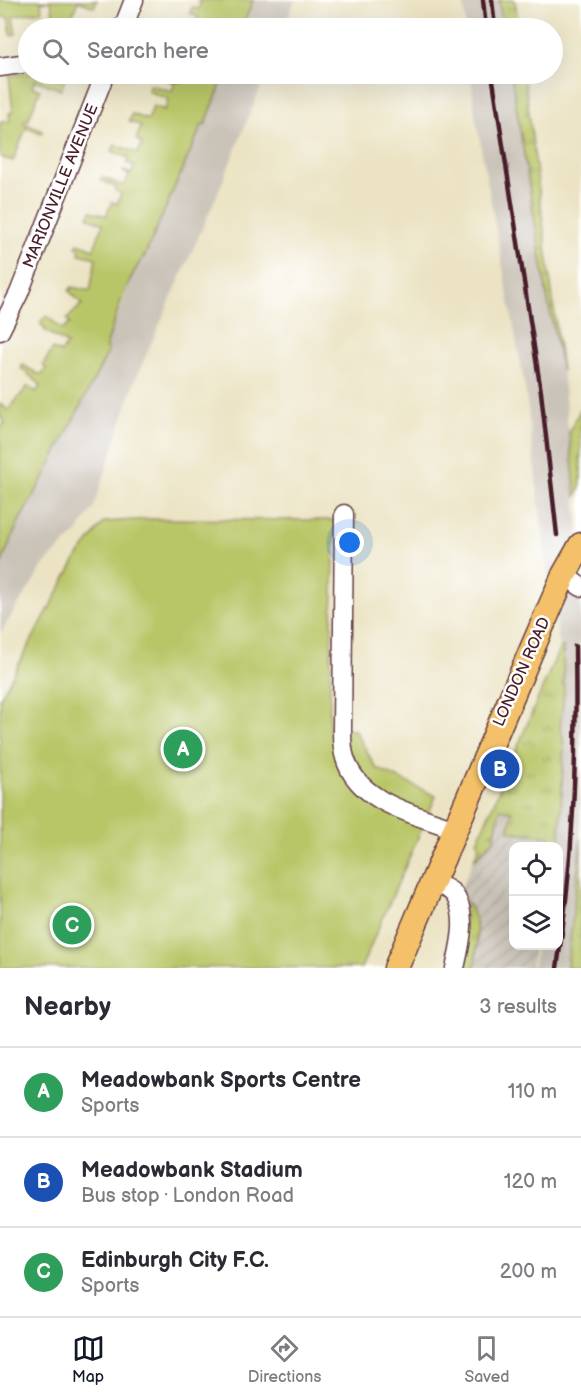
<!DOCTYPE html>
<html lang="en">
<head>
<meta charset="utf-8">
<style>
	:root { --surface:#fff; --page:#f7f7f7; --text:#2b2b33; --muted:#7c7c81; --line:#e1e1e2; --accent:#111827 }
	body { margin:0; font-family:"Balsamiq Sans",sans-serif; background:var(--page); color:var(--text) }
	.controls { position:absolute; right:18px; bottom:18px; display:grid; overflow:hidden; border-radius:12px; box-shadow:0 6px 24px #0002 }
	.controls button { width:54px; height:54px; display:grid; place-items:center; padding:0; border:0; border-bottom:2px solid var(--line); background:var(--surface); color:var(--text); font:30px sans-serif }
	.you { position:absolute; left:350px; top:543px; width:21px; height:21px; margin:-15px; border:4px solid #fff; border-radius:50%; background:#1a73e8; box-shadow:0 0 0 9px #1a73e833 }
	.badge { display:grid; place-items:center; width:39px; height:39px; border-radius:50%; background:var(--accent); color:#fff; font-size:20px; font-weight:700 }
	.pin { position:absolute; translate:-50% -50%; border:3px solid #fff; box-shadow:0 2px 6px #0006 }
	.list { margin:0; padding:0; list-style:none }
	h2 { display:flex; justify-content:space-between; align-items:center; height:78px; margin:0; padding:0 24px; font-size:26px }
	h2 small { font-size:20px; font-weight:400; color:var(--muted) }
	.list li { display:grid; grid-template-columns:39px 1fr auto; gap:18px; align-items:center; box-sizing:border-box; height:90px; padding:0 24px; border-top:2px solid var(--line) }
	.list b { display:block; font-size:22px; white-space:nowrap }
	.list p { margin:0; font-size:20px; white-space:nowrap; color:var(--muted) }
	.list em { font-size:20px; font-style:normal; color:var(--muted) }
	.icon { flex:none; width:33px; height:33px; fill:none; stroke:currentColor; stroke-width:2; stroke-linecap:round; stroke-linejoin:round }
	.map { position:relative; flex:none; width:581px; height:968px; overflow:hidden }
	.search { position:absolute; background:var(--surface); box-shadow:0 6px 24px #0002; left:18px; right:18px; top:18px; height:66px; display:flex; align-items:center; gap:15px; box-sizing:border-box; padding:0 21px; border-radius:33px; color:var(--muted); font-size:22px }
	.sheet { height:348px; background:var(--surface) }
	nav { display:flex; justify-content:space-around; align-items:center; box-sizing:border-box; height:84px; border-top:2px solid var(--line); background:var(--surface); font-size:16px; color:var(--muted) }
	nav a { display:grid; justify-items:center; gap:3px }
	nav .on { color:var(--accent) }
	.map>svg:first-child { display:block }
</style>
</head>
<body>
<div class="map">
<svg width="581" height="968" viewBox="0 0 581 968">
	<defs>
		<pattern id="industrial-furrows" width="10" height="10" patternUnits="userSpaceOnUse" patternTransform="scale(1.5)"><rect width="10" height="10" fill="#cac3b8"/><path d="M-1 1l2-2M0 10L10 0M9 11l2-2" fill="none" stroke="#afa79e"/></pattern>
		<pattern id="grass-tufts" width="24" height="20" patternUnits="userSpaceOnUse" patternTransform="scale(1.5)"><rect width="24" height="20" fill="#b9c668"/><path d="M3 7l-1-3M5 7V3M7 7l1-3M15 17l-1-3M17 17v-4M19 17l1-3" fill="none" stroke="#98a056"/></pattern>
	</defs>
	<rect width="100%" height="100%" fill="#fff"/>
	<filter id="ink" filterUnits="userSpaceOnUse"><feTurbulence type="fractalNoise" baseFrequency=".0167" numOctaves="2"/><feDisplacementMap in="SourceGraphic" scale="12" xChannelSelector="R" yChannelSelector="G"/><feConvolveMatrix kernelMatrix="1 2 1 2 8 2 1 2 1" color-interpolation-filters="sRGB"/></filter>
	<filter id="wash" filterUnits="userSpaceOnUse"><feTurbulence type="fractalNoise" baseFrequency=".008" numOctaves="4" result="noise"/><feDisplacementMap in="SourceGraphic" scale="24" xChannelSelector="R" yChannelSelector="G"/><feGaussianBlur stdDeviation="1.35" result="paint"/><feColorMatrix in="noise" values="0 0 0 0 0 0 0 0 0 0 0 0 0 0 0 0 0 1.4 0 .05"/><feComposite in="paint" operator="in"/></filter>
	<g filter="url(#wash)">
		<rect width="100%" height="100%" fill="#ebe3c3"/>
		<polygon fill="url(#industrial-furrows)" points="499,809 513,811 509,831 548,837 546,846 514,846 514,946 534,946 531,968 475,968 477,925 471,908 458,894 474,859 494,839"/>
		<g fill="#cac3b8">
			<polygon points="253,0 295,0 284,28 242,28"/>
			<polygon points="463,0 515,0 519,28 466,28"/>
			<polygon points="225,74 266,74 217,195 135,380 94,507 77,532 44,564 0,634 0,567 18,523 44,477 108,352 106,347 130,282 136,267 145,255 202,124 205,125"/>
			<polygon points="471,74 524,74 562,371 576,497 581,582 580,968 533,968 537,946 558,946 558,846 549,846 557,745 560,647 546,561 526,394 475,114"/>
		</g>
		<g fill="url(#grass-tufts)" stroke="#82724a" stroke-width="1.5">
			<polygon points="499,0 515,0 519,28 503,28"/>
			<polygon points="511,74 524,74 562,371 547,296"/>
			<polygon points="581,408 581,485 576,497 569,432"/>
			<polygon points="560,647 563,647 564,693 560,728 564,742 559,855 558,846 549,846 550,837 509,831 512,811 500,809 494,839 474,859 479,847 477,842"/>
			<polygon points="581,838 581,964 580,968 567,968"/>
			<path d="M466,901c15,20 11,43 9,67h-14z"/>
		</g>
		<g fill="#b9c668" stroke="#82724a" stroke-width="1.5">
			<polygon points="0,0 97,0 94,7 78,1 71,19 64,16 61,23 69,27 68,28 55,28 51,1 41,2 42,11 13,16 16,34 11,35 8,17 0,18"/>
			<polygon points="197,0 253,0 242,28 175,28 171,27 173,20 193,28 198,17 190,13 192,7 198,9 201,2"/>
			<polygon points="28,73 67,74 61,90 35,80 32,87 40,90 28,121 25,120 24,123 42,131 41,134 26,128 13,161 0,157 0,122 10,121 9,113 13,112 9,76"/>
			<path d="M183,74h42l-20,51 -3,-1 -1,3 -56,128c-20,26 -29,61 -39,92l2,5 -64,125 -26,46 -18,44v-140l5,-4 -5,-7v-12l8,6 20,-24 8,6 5,-7 -20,-17 2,-3 15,9h5l3,-5 -3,-4 10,-16 8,4 6,-9 -23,-14 1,-3 -4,-2v-4l6,-5 16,14 7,-7 -3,-4 15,-15 -13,-13 3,-4 18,4 6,-33 -17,-4 1,-5 -4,-2 2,-4 16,6 9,-25 -15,-7 3,-6 15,5 6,-14 5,2 4,-10 -6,-4 1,-3 -16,-7 2,-3 22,9 5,-11 -6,-3 1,-1 7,3 4,-8 -8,-3 2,-5 -17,-7 3,-6 23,8 4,-10 -6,-3 5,-14 -12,-5 3,-7 16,6 5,-14 12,4 3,-11 -20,-8 2,-6 22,6 3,-8 -7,-3 1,-3 11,5z"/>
			<polygon points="150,519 335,520 329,729 355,730 376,768 436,796 361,968 0,968 0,698 78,556 104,522"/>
		</g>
	</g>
	<g filter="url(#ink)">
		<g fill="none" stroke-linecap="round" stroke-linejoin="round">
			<g stroke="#623c42" stroke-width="21">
				<g id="minor">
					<polyline points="123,28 134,0"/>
					<polyline points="0,67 28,63"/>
					<polyline points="0,331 19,293 105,74"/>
					<path d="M344,514l-2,216c0,10 0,19 3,28 13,45 72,57 110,71"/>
					<polyline points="564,575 581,587"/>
					<path d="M432,882c7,3 16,6 21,11 16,20 7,53 2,75"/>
				</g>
			</g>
			<g stroke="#623c42" stroke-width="27">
				<polyline id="major" points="396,968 535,642 564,575 581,545"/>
			</g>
			<use href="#minor" stroke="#fff" stroke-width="18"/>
			<use href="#major" stroke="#f4c16a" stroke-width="24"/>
			<g stroke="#4a1f2b" stroke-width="4.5">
				<polyline points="483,0 486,28"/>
				<polyline points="492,0 495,28"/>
				<polyline points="492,74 541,392 557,535"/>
				<path d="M557,968c17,-107 20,-214 18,-322"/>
			</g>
		</g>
	</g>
	<g text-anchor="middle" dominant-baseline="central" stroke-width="5" stroke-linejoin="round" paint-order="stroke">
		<g font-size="16" fill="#4a1f2b" stroke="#fff">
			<text transform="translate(61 186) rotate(-68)">MARIONVILLE AVENUE</text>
			<text transform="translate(522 672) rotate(-66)">LONDON ROAD</text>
		</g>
	</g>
</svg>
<div class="controls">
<button><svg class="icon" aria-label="locate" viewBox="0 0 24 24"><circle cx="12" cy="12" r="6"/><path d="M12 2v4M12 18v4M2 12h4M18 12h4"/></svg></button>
<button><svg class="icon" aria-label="layers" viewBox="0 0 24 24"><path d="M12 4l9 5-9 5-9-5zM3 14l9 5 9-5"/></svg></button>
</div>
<div class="you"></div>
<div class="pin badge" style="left:183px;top:749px;background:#2e9e5b">A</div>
<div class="pin badge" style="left:500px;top:769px;background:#1a4fb4">B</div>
<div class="pin badge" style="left:72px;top:925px;background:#2e9e5b">C</div>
<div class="search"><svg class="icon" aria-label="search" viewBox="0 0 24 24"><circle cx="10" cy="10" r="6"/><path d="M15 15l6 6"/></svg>Search here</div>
</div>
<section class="sheet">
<h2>Nearby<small>3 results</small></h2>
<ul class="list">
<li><span class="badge" style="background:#2e9e5b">A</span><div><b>Meadowbank Sports Centre</b><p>Sports</p></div><em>110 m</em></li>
<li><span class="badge" style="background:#1a4fb4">B</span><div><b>Meadowbank Stadium</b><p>Bus stop · London Road</p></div><em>120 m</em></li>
<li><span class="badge" style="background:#2e9e5b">C</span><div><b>Edinburgh City F.C.</b><p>Sports</p></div><em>200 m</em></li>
</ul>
</section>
<nav>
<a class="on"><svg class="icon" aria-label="map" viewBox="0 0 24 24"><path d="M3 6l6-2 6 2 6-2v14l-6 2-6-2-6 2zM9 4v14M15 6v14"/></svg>Map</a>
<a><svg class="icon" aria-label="directions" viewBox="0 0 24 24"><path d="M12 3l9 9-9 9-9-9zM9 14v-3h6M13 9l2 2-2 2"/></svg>Directions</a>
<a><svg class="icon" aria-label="saved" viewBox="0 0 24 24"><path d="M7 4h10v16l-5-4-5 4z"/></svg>Saved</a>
</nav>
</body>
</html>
